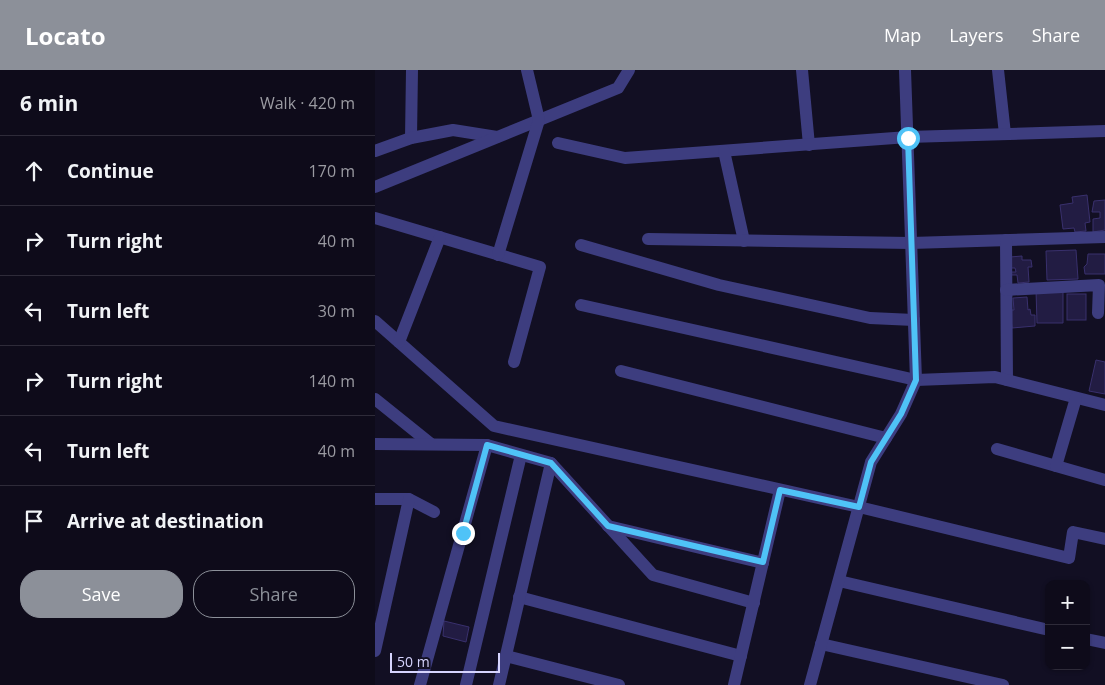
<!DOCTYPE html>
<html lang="en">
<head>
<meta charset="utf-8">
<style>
	:root { --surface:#0e0b1a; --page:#171423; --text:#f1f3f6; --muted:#9b9ba2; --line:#2e2b39; --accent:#8c9099 }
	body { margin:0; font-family:"Open Sans",sans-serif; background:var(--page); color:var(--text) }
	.controls { position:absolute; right:15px; bottom:15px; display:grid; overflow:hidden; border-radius:10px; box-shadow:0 1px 4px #0004 }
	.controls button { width:45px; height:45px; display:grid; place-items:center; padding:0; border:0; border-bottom:1px solid var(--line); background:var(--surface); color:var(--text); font:25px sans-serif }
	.scale { position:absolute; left:15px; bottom:12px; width:110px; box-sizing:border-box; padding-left:5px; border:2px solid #d6d4fd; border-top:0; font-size:14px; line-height:18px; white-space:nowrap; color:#d6d4fd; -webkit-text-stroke:4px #120f23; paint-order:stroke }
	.stop { position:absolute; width:15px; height:15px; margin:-11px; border:4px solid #4fc3f7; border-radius:50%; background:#fff }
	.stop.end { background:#4fc3f7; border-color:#fff; box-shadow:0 1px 5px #0008 }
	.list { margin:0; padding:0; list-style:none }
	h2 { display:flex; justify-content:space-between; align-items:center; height:65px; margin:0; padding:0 20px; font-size:21px }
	h2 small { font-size:16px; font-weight:400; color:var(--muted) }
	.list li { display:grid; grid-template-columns:32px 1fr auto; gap:15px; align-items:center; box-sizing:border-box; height:70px; padding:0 20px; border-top:1px solid var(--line) }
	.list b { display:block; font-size:19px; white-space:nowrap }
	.list em { font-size:16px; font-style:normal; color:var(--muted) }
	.actions { display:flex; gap:10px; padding:15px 20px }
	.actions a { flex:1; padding:11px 0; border:1px solid var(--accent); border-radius:20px; text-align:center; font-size:18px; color:var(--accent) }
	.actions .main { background:var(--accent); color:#fff }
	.icon { flex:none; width:28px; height:28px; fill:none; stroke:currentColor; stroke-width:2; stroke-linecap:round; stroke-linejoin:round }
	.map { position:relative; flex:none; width:730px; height:615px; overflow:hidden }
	header { display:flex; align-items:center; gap:30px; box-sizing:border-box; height:70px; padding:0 25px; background:var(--accent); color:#fff }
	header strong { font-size:24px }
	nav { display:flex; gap:28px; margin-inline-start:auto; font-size:18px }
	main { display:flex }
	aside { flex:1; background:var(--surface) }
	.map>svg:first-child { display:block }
</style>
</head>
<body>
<header>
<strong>Locato</strong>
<nav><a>Map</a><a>Layers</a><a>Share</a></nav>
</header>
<main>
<aside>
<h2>6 min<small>Walk · 420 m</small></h2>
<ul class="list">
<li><svg class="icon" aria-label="ahead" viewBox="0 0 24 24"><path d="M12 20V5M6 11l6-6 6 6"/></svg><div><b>Continue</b></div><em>170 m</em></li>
<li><svg class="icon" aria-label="right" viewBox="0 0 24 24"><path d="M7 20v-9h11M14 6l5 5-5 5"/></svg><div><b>Turn right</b></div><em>40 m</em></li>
<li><svg class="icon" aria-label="left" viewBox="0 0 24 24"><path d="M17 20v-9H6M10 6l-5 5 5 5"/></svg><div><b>Turn left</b></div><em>30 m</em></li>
<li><svg class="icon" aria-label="right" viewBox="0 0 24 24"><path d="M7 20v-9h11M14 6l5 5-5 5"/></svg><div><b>Turn right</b></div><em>140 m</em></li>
<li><svg class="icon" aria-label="left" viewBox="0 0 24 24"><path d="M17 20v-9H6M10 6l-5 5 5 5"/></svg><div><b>Turn left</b></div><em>40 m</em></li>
<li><svg class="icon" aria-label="arrive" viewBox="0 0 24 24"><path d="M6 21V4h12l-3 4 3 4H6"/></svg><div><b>Arrive at destination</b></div></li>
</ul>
<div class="actions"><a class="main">Save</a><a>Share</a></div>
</aside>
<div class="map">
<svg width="730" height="615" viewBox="0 0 730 615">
	<rect width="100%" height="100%" fill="#120f23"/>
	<g fill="#221c43" stroke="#39306d">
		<polygon points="712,125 715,152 710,153 711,161 700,162 699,158 688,159 685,135 698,133 697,127"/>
		<polygon points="730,130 730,160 718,162 718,149 725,148 725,142 717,142 719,131"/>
		<polygon points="701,180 703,209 672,210 671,181"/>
		<polygon points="713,184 730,184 730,204 710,204 709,197 712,194"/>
		<polygon points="647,186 647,190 656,190 657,197 653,197 654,212 643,213 642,205 635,205 635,202 641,202 640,198 636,198 635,187"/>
		<polygon points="661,220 688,221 688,253 662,253"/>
		<rect x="692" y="224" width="19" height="26"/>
		<polygon points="652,227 653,240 655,239 656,245 660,245 660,256 637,258 635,240 639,240 638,228"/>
		<polygon points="721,290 730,292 730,324 714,321"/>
		<polygon points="69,551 94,557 91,572 68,566"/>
	</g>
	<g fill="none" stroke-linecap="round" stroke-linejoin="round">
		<g stroke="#3d3d7f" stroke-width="12">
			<polyline points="427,0 434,75"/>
			<polyline points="623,0 630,64"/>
			<polyline points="36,68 37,0"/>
			<polyline points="183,73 250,88 533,67 730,61"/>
			<polyline points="0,81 36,68 78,60 122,67"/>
			<polyline points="349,81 369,171"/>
			<polyline points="0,117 243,18 254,0"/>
			<polyline points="0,148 165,197 139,292"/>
			<polyline points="273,169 536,173 730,167"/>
			<polyline points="631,170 632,310"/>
			<polyline points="206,175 344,215 495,248 539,250"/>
			<polyline points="123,185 164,50 152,0"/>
			<polyline points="631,220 724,215 723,243"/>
			<polyline points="206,235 541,310 620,307 730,335"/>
			<polyline points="0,251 119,356 484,437 694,488 698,462 730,469"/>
			<polyline points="24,272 65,167"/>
			<polyline points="246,301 511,368"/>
			<polyline points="0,329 56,374"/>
			<polyline points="0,374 112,375 176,393 278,505 379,533"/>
			<polyline points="622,379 730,410"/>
			<polyline points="681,396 701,328"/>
			<polyline points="0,429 34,429 59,442"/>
			<polyline points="233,456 388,493"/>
			<polyline points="464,511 674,560"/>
			<polyline points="144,527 366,586"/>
			<polyline points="711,569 730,573"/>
			<polyline points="446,574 628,615"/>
			<polyline points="0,581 34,429"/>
			<polyline points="131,586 244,615"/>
			<polyline points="45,615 112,375"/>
			<polyline points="91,615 146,385"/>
			<polyline points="124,615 176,393"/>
			<polyline points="359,615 405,420"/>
			<polyline points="435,615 496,392 526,344 541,310 530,0"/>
		</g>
	</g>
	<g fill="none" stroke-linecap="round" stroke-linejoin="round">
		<polyline stroke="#4fc3f7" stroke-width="6" points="88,463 112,375 176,393 233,456 388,492 405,420 484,437 496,392 526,344 541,310 533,68"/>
	</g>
</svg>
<div class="controls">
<button>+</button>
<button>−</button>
</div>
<div class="scale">50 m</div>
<div class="stop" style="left:533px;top:68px"></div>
<div class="stop end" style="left:88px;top:463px"></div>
</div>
</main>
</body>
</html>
